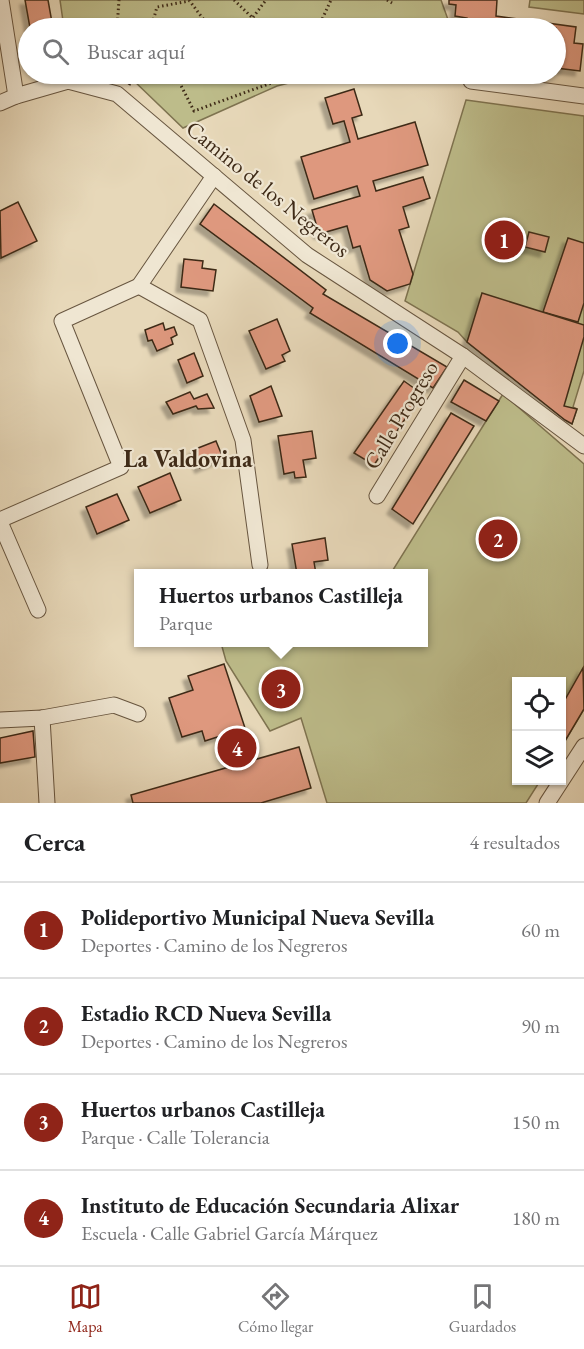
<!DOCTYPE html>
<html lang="es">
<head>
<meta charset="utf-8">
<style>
	:root { --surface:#fff; --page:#f2f2f2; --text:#202124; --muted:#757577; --line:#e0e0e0; --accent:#8f2418 }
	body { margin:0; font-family:"EB Garamond",serif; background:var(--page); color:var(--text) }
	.controls { position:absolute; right:18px; bottom:18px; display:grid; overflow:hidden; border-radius:0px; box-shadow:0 2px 4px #0004 }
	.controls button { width:54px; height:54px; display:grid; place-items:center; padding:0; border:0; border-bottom:2px solid var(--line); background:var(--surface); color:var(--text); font:30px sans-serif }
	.you { position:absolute; left:398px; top:344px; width:21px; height:21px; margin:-15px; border:4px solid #fff; border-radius:50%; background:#1a73e8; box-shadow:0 0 0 9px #1a73e833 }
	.badge { display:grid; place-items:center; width:39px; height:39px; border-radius:50%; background:var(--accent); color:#fff; font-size:20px; font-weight:700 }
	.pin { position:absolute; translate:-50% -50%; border:3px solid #fff; box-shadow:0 2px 6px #0006 }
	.popup { position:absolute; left:134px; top:569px; width:294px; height:78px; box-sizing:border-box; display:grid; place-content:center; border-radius:0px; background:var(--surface); filter:drop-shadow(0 2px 4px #0005); font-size:20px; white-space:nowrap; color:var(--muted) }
	.popup b { font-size:22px; color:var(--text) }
	.popup::after { content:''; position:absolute; left:50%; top:100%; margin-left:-12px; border:12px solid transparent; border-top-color:var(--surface) }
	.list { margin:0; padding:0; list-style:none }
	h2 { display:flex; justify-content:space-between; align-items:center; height:78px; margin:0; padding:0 24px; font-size:26px }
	h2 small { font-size:20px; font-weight:400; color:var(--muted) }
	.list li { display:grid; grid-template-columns:39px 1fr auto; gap:18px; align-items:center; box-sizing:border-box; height:96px; padding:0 24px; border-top:2px solid var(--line) }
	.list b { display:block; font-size:22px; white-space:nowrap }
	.list p { margin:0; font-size:20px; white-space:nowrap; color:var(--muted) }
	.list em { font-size:20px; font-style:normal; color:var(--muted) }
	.icon { flex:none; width:33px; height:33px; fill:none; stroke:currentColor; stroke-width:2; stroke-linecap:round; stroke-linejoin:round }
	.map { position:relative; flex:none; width:584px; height:803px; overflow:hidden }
	.search { position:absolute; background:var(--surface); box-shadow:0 2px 4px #0004; left:18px; right:18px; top:18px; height:66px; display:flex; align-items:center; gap:15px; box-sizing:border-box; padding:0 21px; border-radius:33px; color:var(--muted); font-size:22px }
	.sheet { height:462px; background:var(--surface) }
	nav { display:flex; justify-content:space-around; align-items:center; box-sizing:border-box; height:84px; border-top:2px solid var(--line); background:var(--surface); font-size:16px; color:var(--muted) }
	nav a { display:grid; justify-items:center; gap:3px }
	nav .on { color:var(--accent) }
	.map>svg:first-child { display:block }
</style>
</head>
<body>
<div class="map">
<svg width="584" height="803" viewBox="0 0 584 803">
	<defs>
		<filter id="shadow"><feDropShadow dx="-5" dy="5" stdDeviation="1.5" flood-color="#0004"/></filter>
	</defs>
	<rect width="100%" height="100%" fill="#e7d8b9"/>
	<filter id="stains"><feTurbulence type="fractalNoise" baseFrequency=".00333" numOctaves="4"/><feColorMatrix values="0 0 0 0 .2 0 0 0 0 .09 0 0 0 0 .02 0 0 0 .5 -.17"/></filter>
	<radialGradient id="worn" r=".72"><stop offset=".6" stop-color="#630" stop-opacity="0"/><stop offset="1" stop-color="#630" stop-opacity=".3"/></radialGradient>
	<g fill="#bdbc8a" stroke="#7e7350" stroke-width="1.5">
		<polygon points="60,0 441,0 451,28 64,28"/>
		<polygon points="530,0 584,0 584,14 529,7"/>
		<polygon points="120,74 324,74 277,86 183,128 132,79 125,74"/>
		<polygon points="466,100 584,116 584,371 573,407 577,409 572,424 565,420 467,342 458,332 405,301"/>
		<polygon points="503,394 584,464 584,709 562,746 562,682 516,682 516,780 540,781 526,803 327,803 301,718 270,731 226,661 221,643 424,642 424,574 391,573"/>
	</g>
	<g fill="#de987e" stroke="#3e2a17" stroke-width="1.5" filter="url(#shadow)">
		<polygon points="25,0 48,0 53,28 30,28"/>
		<polygon points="449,0 497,0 496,16 576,27 574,43 583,44 580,71 556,68 556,28 465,28 467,18 455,16 456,5 449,4"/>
		<polygon points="354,89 362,115 352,118 358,139 415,122 428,165 373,181 376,191 423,177 430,198 403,207 409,227 399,230 413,274 410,284 387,291 370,280 360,246 353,248 347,226 319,234 312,210 360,196 357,186 314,199 301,157 350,142 344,121 333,124 325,98"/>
		<polygon points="18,202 37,241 1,258 0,211"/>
		<polygon points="214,204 326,290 323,294 447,367 433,388 310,313 313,308 200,224"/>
		<polygon points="495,221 508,225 504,238 491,233"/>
		<polygon points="529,232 549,237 545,252 525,247"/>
		<polygon points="568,238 584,243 584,303 578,322 543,312"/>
		<polygon points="184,259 203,261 202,268 216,270 213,291 181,287"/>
		<polygon points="482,293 584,325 584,337 564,406 577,409 572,424 565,420 467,342"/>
		<polygon points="277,319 290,351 282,355 285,361 266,369 249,331"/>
		<polygon points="163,323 165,330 174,327 177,335 171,338 173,344 157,351 152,340 148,341 145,330"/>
		<polygon points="194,353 203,376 187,383 178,360"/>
		<polygon points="464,380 499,401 486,421 451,402"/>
		<polygon points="404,381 422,394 374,465 354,453"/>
		<polygon points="271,386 282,416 259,422 250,396"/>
		<polygon points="190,392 194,399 207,394 214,408 198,409 196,406 173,414 166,402"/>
		<polygon points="451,413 474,426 413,524 392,509"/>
		<polygon points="312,431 316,458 303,460 306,477 295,478 294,472 284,474 278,436"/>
		<polygon points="216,441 223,458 200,468 193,450"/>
		<polygon points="170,473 181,500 150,513 138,487"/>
		<polygon points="117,494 129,520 97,534 86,507"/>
		<polygon points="325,538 328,560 314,562 316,574 297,574 292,544"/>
		<polygon points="224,664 245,728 205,741 202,731 182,737 169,698 193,690 188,676"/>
		<polygon points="583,668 584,709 562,746 562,705"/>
		<polygon points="33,731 35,757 0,763 0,738"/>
		<polygon points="299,747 311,788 261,803 133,803 131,795"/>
	</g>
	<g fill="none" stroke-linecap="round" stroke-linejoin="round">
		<g stroke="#685640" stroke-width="17">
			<g id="street">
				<polyline points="1,0 16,96"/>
				<polyline points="471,81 584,96"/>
				<polyline points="0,103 16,96 68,81 117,94 307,255 463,356 584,446"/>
				<polyline points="139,286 200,320 243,440 260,565"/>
				<polyline points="377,496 463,356"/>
				<polyline points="0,520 121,467 62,321 139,286 214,176"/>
				<polyline points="0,522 38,610"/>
				<polyline points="42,718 47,803"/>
				<polyline points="0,720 42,718 114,705 138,714"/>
				<polyline points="547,803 584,746"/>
			</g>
		</g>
		<g stroke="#3e2a17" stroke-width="3" stroke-dasharray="1.5 3" stroke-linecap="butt">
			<polyline points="189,0 210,28"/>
			<polyline points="234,0 263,28"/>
			<polyline points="387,0 392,3"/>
			<polyline points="117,28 119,0"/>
			<polyline points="151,28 157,7 189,1"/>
			<polyline points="245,28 266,0"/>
			<polyline points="314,28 319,26 331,0"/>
			<polyline points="175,74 194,111 296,74"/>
			<polyline points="129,85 135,74"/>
		</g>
		<use href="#street" stroke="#efe6d2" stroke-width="15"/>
	</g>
	<g text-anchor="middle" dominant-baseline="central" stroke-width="4.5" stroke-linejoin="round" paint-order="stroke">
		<g font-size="22" fill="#3e2a17" stroke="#efe6d2">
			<text transform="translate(268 189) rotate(39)">Camino de los Negreros</text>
			<text transform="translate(401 415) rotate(-59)">Calle Progreso</text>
		</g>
		<g font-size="24" font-weight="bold" fill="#3e2a17" stroke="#efe6d2">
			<text x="188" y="458">La Valdovina</text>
		</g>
	</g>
	<rect width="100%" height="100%" filter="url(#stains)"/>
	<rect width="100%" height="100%" fill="url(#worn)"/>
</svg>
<div class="controls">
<button><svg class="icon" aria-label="locate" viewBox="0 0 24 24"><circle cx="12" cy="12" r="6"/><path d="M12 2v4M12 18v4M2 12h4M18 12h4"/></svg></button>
<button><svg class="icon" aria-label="layers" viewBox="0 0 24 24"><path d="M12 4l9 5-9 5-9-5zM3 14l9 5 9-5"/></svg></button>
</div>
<div class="you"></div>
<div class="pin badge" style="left:504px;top:240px">1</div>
<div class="pin badge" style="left:498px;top:539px">2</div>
<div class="pin badge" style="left:281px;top:689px">3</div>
<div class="popup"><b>Huertos urbanos Castilleja</b>Parque</div>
<div class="pin badge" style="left:237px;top:748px">4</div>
<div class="search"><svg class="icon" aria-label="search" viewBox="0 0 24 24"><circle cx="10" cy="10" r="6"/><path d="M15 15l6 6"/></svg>Buscar aquí</div>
</div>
<section class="sheet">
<h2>Cerca<small>4 resultados</small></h2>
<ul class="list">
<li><span class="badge">1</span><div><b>Polideportivo Municipal Nueva Sevilla</b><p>Deportes · Camino de los Negreros</p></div><em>60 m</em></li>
<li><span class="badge">2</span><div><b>Estadio RCD Nueva Sevilla</b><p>Deportes · Camino de los Negreros</p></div><em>90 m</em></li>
<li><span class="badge">3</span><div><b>Huertos urbanos Castilleja</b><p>Parque · Calle Tolerancia</p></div><em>150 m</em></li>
<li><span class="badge">4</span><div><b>Instituto de Educación Secundaria Alixar</b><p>Escuela · Calle Gabriel García Márquez</p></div><em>180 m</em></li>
</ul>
</section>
<nav>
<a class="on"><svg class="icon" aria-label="map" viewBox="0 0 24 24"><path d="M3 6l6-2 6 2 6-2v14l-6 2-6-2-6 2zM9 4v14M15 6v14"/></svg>Mapa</a>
<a><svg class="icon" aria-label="directions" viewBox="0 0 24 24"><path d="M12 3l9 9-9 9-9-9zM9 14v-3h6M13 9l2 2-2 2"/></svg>Cómo llegar</a>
<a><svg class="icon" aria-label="saved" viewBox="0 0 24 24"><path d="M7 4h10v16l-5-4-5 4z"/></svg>Guardados</a>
</nav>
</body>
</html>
